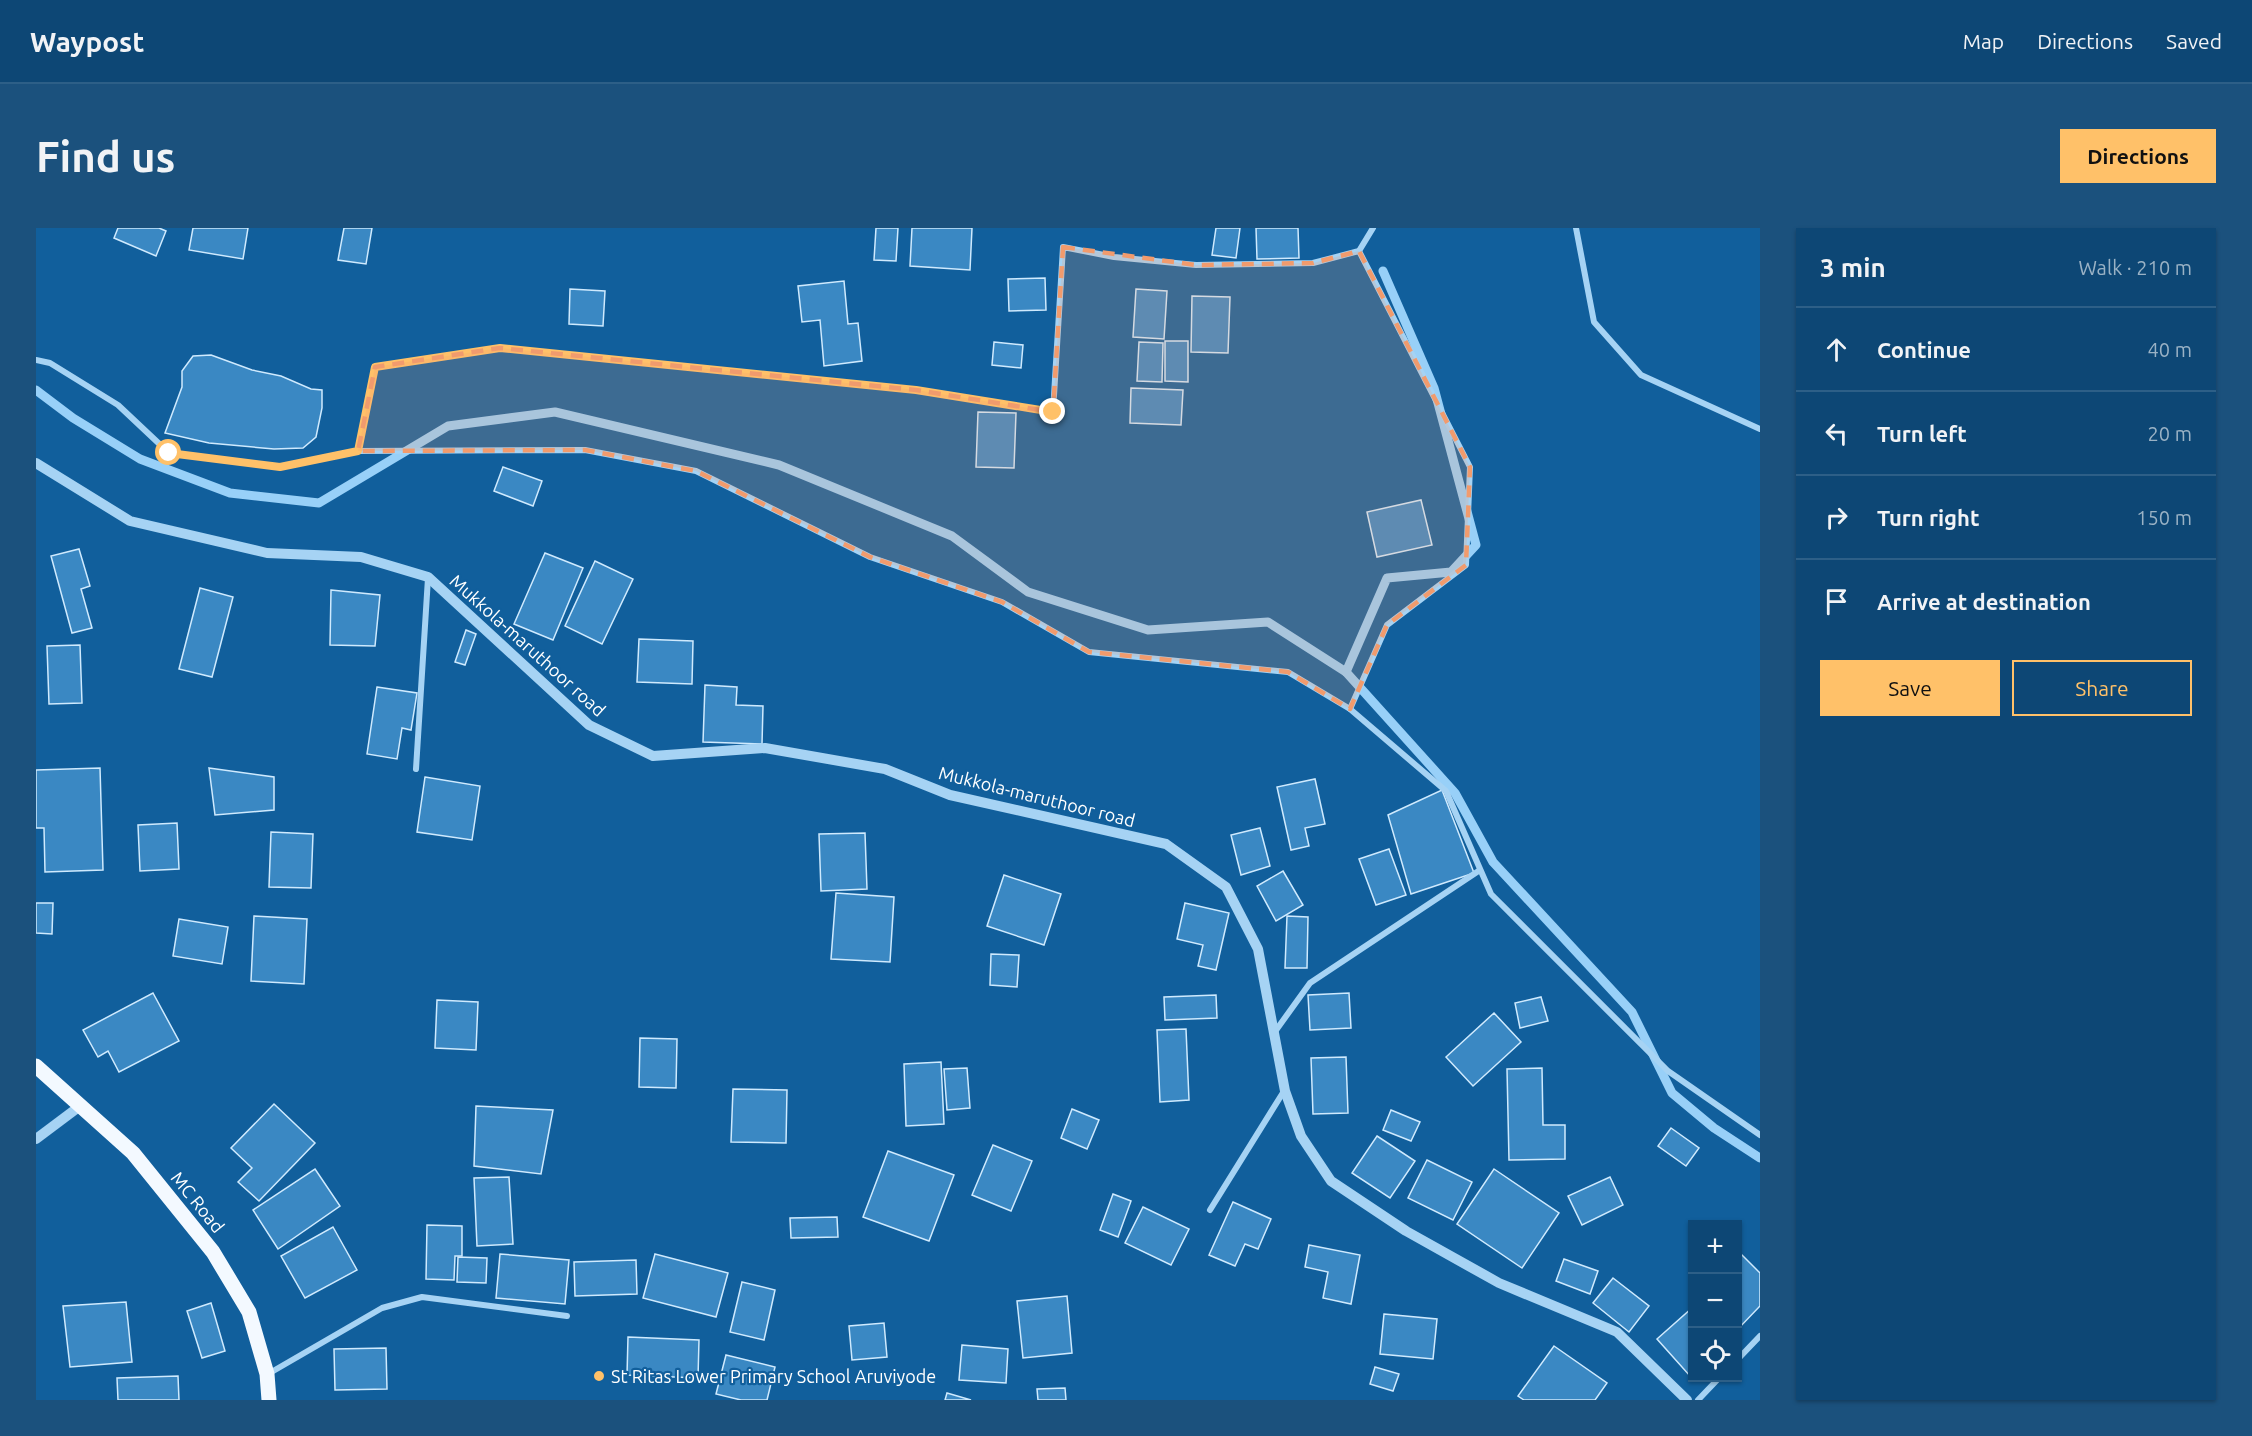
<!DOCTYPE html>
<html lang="en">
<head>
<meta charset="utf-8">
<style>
	:root { --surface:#0d4775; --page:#1b517d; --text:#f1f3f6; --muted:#9ab2c5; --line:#2d5f87; --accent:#ffc169 }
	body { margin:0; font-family:Ubuntu,sans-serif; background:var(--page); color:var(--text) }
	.controls { position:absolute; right:18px; bottom:18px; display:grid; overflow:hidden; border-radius:0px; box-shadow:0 2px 4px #0004 }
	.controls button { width:54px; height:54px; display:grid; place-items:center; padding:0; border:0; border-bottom:2px solid var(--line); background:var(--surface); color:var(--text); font:30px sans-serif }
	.stop { position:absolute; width:18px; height:18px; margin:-14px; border:4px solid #ffc169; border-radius:50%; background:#fff }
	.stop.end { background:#ffc169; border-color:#fff; box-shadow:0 2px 6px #0008 }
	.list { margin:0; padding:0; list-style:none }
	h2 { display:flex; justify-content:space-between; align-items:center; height:78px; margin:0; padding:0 24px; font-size:26px }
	h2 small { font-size:20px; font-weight:400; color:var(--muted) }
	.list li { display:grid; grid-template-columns:39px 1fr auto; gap:18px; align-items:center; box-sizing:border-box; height:84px; padding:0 24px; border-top:2px solid var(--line) }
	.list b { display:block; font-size:22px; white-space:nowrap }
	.list em { font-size:20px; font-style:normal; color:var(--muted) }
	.actions { display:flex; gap:12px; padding:18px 24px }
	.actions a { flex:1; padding:14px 0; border:2px solid var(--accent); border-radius:0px; text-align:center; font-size:21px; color:var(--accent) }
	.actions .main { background:var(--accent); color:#111 }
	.icon { flex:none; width:33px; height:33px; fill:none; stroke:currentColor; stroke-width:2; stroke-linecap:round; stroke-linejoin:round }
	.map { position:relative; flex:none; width:1724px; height:1172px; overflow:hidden; border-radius:0px }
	header { display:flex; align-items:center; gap:36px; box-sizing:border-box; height:84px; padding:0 30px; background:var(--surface); border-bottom:2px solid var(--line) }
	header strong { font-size:28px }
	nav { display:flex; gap:33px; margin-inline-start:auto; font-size:21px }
	.intro { display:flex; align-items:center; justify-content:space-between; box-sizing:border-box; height:144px; padding:0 36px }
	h1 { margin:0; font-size:42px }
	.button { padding:15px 27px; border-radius:0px; background:var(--accent); color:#111; font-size:21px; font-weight:700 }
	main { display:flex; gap:36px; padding:0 36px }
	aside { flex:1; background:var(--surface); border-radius:0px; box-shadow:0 2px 4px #0004 }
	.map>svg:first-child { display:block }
</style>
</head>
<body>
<header>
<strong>Waypost</strong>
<nav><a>Map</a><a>Directions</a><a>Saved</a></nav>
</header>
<div class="intro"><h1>Find us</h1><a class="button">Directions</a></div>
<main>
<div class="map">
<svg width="1724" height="1172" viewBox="0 0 1724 1172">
	<rect width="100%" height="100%" fill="#115f9c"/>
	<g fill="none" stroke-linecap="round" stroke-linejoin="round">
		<g stroke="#98d0f8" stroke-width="9">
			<polyline points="0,162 37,190 104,231 194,265 283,275 412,198 519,184 743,237 916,308 992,364 1112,402 1232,394 1310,444 1351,350 1415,344 1440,317 1398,160 1347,43"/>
			<polyline points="1310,444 1419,565 1457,634 1596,784 1636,865 1678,900 1724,930"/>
		</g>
	</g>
	<g fill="#3a88c3" stroke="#cfeafe" stroke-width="1.5">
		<polygon points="82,0 123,0 130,3 120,28 78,10"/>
		<polygon points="157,0 212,0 207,31 153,22"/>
		<polygon points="308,0 336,0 330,36 302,32"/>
		<polygon points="840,0 862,0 860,33 838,32"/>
		<polygon points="876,0 936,0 934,42 874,38"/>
		<polygon points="1180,0 1204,0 1200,30 1176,27"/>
		<polygon points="1220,0 1262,0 1263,30 1221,31"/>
		<polygon points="1009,50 1010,82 973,83 972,51"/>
		<polygon points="808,53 812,96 822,95 826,133 788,138 784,92 766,94 762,58"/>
		<polygon points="534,61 569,63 567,98 533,96"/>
		<polygon points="1100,61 1131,63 1128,111 1097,109"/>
		<polygon points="1156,68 1194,69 1192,125 1155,124"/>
		<polygon points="1129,113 1152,113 1152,154 1129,153"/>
		<polygon points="958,114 987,117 985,140 956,137"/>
		<polygon points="1103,114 1127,115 1126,154 1101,153"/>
		<polygon points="175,127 216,142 245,148 275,161 286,162 286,180 280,209 267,220 238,221 173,215 129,205 146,159 146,143 157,128"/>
		<polygon points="1095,160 1147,162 1145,197 1094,195"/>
		<polygon points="942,184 980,185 978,240 940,239"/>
		<polygon points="467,239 506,253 497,278 458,263"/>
		<polygon points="1385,272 1396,317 1341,329 1331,284"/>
		<polygon points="43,321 54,358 45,361 56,400 36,405 15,328"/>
		<polygon points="509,325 547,340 517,412 478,396"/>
		<polygon points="559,333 597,351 566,416 529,398"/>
		<polygon points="164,360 197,369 176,449 143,441"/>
		<polygon points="295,362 344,367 339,418 294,417"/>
		<polygon points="430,402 440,406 429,437 419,434"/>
		<polygon points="603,411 657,413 656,456 601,454"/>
		<polygon points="44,417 46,475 13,476 11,418"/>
		<polygon points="669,457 701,459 700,477 727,478 726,516 667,514"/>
		<polygon points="341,459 381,465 375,502 366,500 361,531 331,526"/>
		<polygon points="64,540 67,642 9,644 8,600 0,600 0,542"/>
		<polygon points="173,540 238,549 238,582 179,587"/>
		<polygon points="389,549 444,558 436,612 381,604"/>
		<polygon points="1279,551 1289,596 1269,600 1273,618 1255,622 1241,559"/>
		<polygon points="1406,562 1438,645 1375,666 1352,587"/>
		<polygon points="141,595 143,641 104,643 102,597"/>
		<polygon points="1224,600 1234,638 1205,647 1195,607"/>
		<polygon points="235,604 277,606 275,660 233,659"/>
		<polygon points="829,605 831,661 785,663 783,606"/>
		<polygon points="1353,621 1370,667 1340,677 1323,631"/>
		<polygon points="1247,643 1267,677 1240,693 1221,658"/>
		<polygon points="968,647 1025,666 1008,717 951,698"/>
		<polygon points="800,665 858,669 854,734 795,731"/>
		<polygon points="0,675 17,675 16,706 0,705"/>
		<polygon points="1149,675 1193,685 1180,742 1162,738 1167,717 1141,711"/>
		<polygon points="218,688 271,691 268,756 215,753"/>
		<polygon points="1251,688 1272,689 1271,740 1249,740"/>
		<polygon points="143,691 192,699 186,736 137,728"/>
		<polygon points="955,726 983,727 981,759 954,757"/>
		<polygon points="117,765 143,813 83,844 72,823 62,829 47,802"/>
		<polygon points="1313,765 1315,800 1274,802 1272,767"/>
		<polygon points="1180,767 1181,790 1129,792 1128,769"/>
		<polygon points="1505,769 1512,793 1484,800 1479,775"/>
		<polygon points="401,772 442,774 440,822 399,820"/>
		<polygon points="1458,785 1485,814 1437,858 1410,829"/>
		<polygon points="1150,801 1153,872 1124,874 1121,802"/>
		<polygon points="604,810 641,811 640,860 603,859"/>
		<polygon points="1310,829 1312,885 1277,886 1275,830"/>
		<polygon points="905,834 908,896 870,898 868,836"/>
		<polygon points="931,840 934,880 911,882 908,841"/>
		<polygon points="1506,840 1507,897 1529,897 1529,931 1473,932 1471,841"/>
		<polygon points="697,861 751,862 750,915 695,914"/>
		<polygon points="238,876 279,915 223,973 202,954 216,940 195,920"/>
		<polygon points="440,878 517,882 505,946 438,938"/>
		<polygon points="1036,881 1063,892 1051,921 1025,910"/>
		<polygon points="1355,882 1384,894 1375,913 1347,902"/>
		<polygon points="1635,900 1663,920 1650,938 1622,918"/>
		<polygon points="1341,908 1379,933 1354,970 1316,945"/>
		<polygon points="957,917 996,933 975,983 936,967"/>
		<polygon points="852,923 918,947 893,1013 827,989"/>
		<polygon points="1391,932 1436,954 1417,992 1372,970"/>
		<polygon points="279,941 304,978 242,1021 217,982"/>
		<polygon points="1458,941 1523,985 1486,1040 1421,996"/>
		<polygon points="473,949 477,1016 441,1018 438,950"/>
		<polygon points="1574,949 1587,977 1546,997 1532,968"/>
		<polygon points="1077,966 1095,973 1082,1009 1064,1002"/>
		<polygon points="1197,974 1235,991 1222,1021 1209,1016 1199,1038 1173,1027"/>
		<polygon points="1107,979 1153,1001 1135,1037 1089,1015"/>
		<polygon points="801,989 802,1009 755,1010 754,990"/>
		<polygon points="391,997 426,998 426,1028 419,1028 418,1052 390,1051"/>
		<polygon points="297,999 321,1042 269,1070 245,1028"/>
		<polygon points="1273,1017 1324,1027 1315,1076 1287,1070 1292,1044 1269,1039"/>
		<polygon points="464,1026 533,1032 529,1076 460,1070"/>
		<polygon points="619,1026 692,1045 680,1089 607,1070"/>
		<polygon points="1706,1027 1724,1045 1724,1078 1702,1101 1702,1032"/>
		<polygon points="422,1029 451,1030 450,1055 421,1054"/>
		<polygon points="1528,1031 1562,1043 1554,1066 1520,1053"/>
		<polygon points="600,1032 601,1066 539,1068 538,1034"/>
		<polygon points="1577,1050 1613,1078 1593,1104 1557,1075"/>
		<polygon points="706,1054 739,1062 728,1112 694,1104"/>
		<polygon points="1031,1068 1036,1125 987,1130 981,1073"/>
		<polygon points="90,1074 96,1134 34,1139 27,1078"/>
		<polygon points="175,1075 189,1123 166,1130 151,1083"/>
		<polygon points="1656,1080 1656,1146 1654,1148 1621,1111"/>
		<polygon points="1348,1086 1401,1091 1397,1131 1344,1126"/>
		<polygon points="848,1095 851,1129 816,1132 813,1098"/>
		<polygon points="592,1109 663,1112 662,1150 591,1147"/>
		<polygon points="926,1117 972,1121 970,1155 923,1152"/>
		<polygon points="1518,1118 1571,1155 1559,1172 1488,1172 1482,1168"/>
		<polygon points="350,1120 351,1161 299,1162 298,1121"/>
		<polygon points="690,1127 739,1139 731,1172 705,1172 680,1166"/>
		<polygon points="1339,1139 1363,1146 1357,1163 1334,1156"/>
		<polygon points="142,1148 143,1172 82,1172 81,1150"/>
		<polygon points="1029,1160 1030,1172 1002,1172 1001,1161"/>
		<polygon points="911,1165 935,1172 909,1172"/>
	</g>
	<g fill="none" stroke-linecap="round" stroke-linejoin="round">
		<g stroke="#a6d3f4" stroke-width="6">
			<polyline points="1540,0 1558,94 1605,147 1724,201"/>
			<polyline points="0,132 14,135 82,177 133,225 244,239 322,223 339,139 464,120 880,162 1017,184 1027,19 1078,29 1160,37 1277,35 1323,23 1337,0"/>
			<polyline points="322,223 549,222 660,243 834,329 966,374 1053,424 1252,444 1314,481 1410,563 1455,666 1632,843 1724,907"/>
			<polyline points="1314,481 1351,397 1430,337 1434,239 1323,23"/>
			<polyline points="380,541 392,350"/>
			<polyline points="1238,805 1274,755 1444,642"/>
			<polyline points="1174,982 1248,863"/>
			<polyline points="1702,1131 1724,1108"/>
			<polyline points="232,1146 346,1080 386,1069 531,1088"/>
			<polyline points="1662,1172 1683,1150"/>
		</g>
		<g stroke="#a6d3f4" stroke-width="10">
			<polyline points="0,235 94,293 231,325 325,329 392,349 553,497 617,528 729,520 849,541 914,567 1130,616 1190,659 1222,721 1249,863 1265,908 1295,953 1370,1003 1463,1055 1581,1104 1651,1172"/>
			<polyline points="0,911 44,878"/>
		</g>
		<polyline stroke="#f3f9ff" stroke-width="15" points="0,838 97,925 177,1024 213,1084 231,1146 233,1172"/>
	</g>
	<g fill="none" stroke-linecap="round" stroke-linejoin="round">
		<polyline stroke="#ffc169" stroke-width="8" points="133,225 244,239 322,223 339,139 464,120 880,162 1017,184"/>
	</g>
	<path fill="#f19b6d" fill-opacity="0.2" stroke="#f19b6d" stroke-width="4.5" stroke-dasharray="12 8" stroke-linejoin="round" d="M1027,19l133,18 117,-2 46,-12 111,216 -4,98 -79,60 -37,84 -62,-37 -199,-20 -87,-50 -132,-45 -174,-86 -111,-21 -227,1 17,-84 125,-19 416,42 137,22z"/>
	<circle fill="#ffc169" stroke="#115f9c" stroke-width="2" cx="563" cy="1148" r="6"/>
	<g text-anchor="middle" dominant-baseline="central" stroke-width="4.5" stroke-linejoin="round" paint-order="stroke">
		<g font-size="18" fill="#fff" stroke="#115f9c">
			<text transform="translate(492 417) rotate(42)">Mukkola-maruthoor road</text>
			<text transform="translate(1001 568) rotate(14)">Mukkola-maruthoor road</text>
			<text transform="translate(162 974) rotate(51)">MC Road</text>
		</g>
		<g font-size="18" fill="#fff" stroke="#115f9c" text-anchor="start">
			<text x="575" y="1148">St Ritas Lower Primary School Aruviyode</text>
		</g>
	</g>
</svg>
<div class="controls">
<button>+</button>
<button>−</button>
<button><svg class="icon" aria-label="locate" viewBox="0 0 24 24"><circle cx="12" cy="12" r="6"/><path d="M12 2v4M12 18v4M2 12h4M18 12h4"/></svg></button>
</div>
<div class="stop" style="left:133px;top:225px"></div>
<div class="stop end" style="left:1017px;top:184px"></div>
</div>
<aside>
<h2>3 min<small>Walk · 210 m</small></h2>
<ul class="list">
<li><svg class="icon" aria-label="ahead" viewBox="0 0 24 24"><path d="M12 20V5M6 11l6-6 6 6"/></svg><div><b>Continue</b></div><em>40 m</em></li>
<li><svg class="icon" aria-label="left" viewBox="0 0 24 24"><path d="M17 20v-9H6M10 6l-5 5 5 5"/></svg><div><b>Turn left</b></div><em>20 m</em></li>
<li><svg class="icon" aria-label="right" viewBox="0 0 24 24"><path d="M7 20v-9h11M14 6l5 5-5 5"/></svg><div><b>Turn right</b></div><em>150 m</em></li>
<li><svg class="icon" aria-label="arrive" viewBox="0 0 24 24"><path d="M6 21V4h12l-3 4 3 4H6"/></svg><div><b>Arrive at destination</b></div></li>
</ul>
<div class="actions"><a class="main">Save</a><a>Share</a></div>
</aside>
</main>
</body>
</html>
